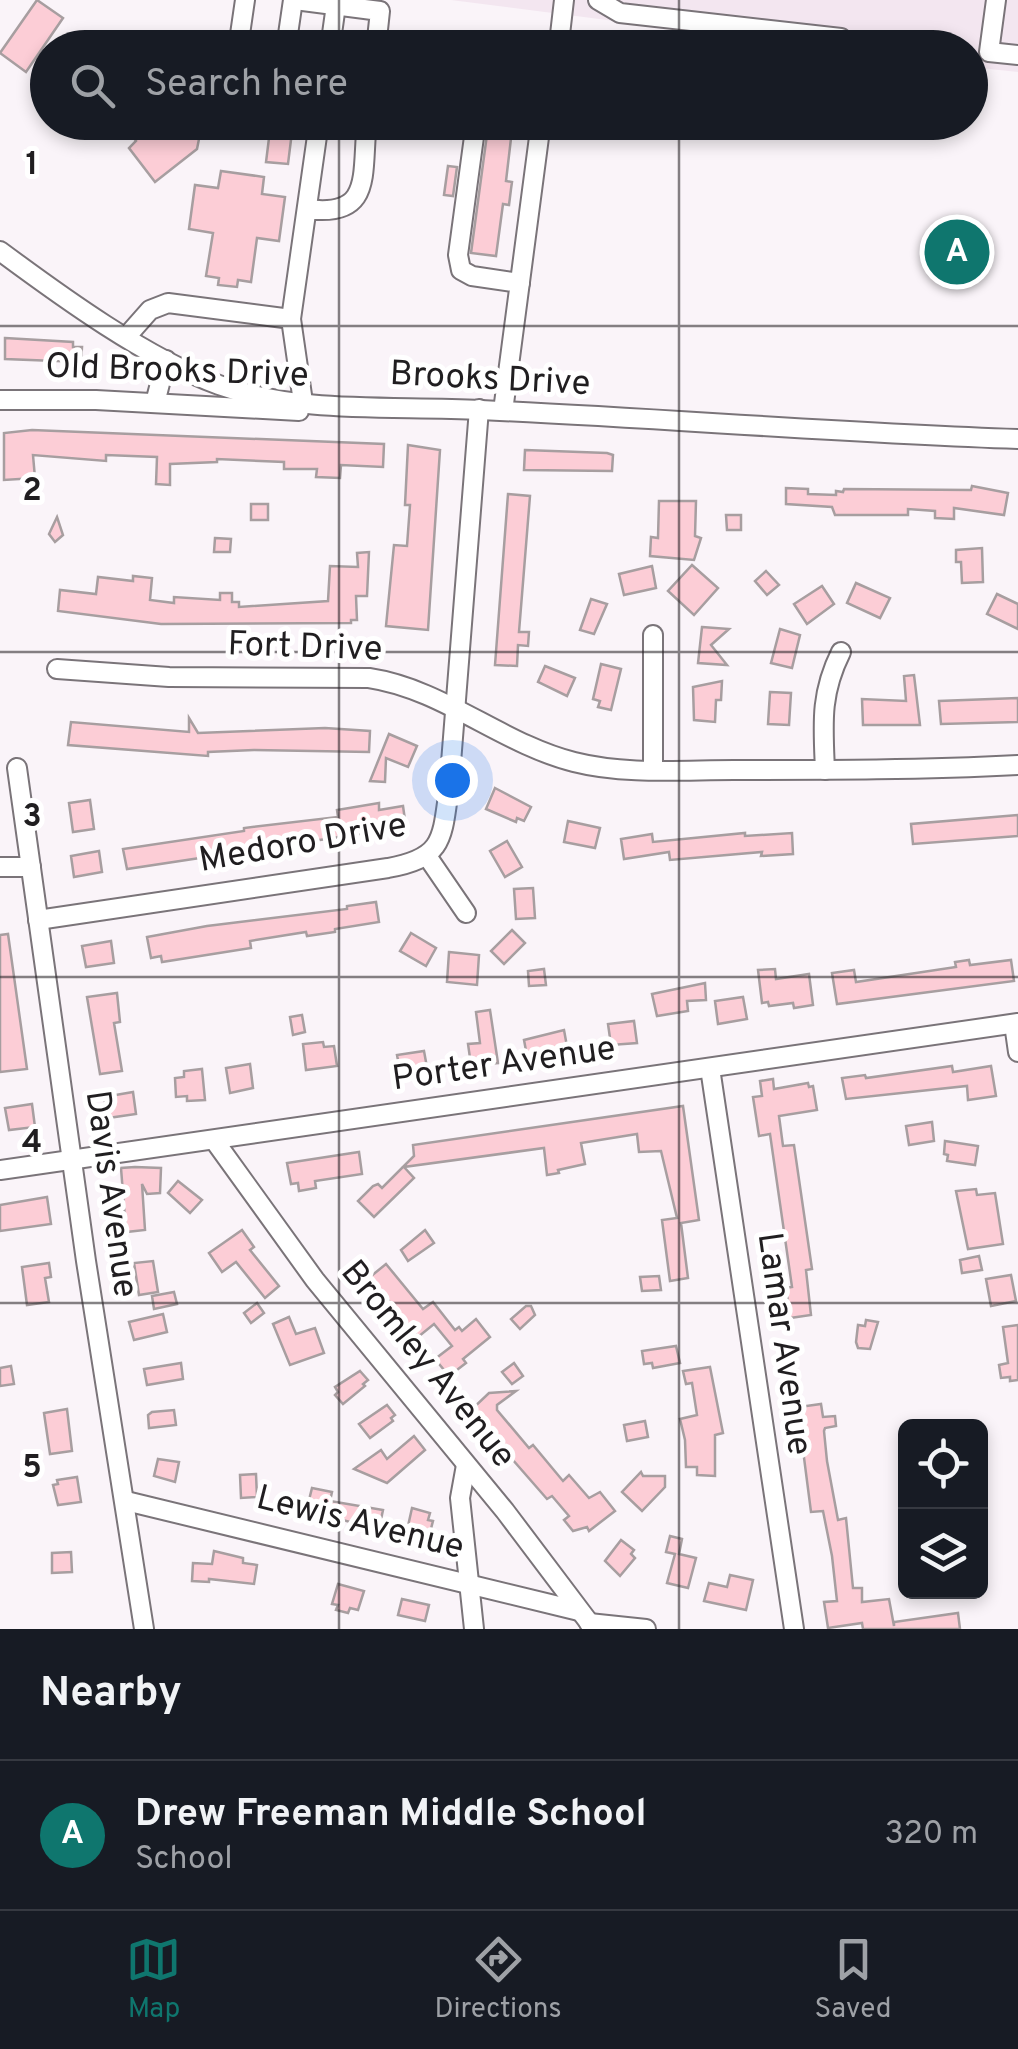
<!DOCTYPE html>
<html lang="en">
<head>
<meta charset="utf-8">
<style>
	:root { --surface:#171b24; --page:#242831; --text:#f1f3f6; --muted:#9ea1a6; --line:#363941; --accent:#0f766e }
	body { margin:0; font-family:Overpass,sans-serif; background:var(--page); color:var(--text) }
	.controls { position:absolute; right:30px; bottom:30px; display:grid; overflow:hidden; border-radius:15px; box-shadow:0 5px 15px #0003 }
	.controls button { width:90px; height:90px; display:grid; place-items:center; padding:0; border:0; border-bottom:2px solid var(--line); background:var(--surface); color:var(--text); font:50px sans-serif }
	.you { position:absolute; left:452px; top:780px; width:35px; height:35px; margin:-25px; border:8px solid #fff; border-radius:50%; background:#1a73e8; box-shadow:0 0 0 15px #1a73e833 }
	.badge { display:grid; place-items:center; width:65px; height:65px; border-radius:50%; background:var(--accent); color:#fff; font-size:32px; font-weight:700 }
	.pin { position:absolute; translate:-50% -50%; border:5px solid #fff; box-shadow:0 2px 10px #0006 }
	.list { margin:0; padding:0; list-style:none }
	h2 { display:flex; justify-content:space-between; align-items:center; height:130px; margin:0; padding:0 40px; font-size:42px }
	h2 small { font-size:32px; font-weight:400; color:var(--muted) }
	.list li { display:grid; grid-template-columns:65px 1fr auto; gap:30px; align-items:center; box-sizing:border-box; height:150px; padding:0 40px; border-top:2px solid var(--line) }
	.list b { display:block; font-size:38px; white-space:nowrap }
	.list p { margin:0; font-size:32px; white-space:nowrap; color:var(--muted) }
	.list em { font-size:32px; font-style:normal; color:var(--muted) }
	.icon { flex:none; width:55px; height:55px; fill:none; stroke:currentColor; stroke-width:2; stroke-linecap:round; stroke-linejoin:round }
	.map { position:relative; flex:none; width:1018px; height:1629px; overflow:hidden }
	.search { position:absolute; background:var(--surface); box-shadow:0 5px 15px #0003; left:30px; right:30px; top:30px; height:110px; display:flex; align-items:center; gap:25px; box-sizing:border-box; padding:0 35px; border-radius:55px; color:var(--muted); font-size:38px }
	.sheet { height:280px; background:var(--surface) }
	nav { display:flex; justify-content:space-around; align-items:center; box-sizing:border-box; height:140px; border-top:2px solid var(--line); background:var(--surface); font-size:28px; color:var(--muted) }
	nav a { display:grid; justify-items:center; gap:5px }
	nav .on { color:var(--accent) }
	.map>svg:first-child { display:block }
</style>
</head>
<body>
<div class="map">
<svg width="1018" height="1629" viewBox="0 0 1018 1629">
	<rect width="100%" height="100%" fill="#faf4f9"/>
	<polygon fill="#f3e6f0" points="451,0 1018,0 1018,72 971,67 970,48 817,47"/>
	<g fill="#fccdd6" stroke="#a79ea0" stroke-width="2.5">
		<polygon points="37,0 63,18 26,72 0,53"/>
		<polygon points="122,122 186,122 199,139 197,149 155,182 129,148 136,141"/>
		<polygon points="488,127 512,130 506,181 512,182 511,189 509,205 503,204 496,256 471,253"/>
		<polygon points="270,130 292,132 288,164 266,162"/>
		<polygon points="448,166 457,167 453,196 444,195"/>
		<polygon points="221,171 264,177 262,194 285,197 279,241 257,238 251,282 238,280 237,287 218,285 219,278 206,276 213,233 189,229 195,185 218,188"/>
		<polygon points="5,338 73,342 73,347 82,347 81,362 5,359"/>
		<polygon points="32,430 384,444 383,467 341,465 340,478 316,477 317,469 284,469 284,462 217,459 217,462 170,464 170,485 156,484 157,457 106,455 106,461 33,455 35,478 4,480 4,433"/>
		<polygon points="408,445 440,450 428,630 386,626 394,545 407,546 410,505 405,505"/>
		<polygon points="525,450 607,453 613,455 612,471 524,470"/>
		<polygon points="972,486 1008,493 1004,515 954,508 954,519 935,518 935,511 908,509 908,515 835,515 832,507 786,504 786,488 808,489 808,494 836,495 836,491 843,492 844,489 971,490"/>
		<polygon points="508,494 530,496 519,632 529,632 528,646 518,645 517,666 495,665"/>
		<polygon points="659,501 696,501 695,536 701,538 694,560 650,556 651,537 658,538"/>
		<rect x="251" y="504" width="17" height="16"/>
		<polygon points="726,515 741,515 741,530 727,530"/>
		<polygon points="57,517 63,535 55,542 49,534"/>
		<polygon points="215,538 231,539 230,552 214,552"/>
		<polygon points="982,548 983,582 962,583 961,562 956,562 956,550"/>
		<polygon points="369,552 367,596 356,596 357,620 351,620 351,623 161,624 58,611 60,590 96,594 98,577 133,581 133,576 152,578 150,600 174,603 174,597 220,600 220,593 232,593 232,602 239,602 239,607 328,601 330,566 358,567 357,553"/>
		<polygon points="692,565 718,588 694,615 668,591"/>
		<polygon points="652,566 656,588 624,595 619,574"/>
		<polygon points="766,571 779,585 767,595 755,581"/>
		<polygon points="856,583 890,598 880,618 847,603"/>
		<polygon points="822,586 834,604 807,624 794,604"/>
		<polygon points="997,594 1018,604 1018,629 987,614"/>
		<polygon points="591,599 607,604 594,634 580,630"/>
		<polygon points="702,627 729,629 711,645 727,665 698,663"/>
		<polygon points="780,629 800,635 792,668 771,663"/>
		<polygon points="601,664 621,669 611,710 598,707 600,701 593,699"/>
		<polygon points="545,666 575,678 567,696 538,682"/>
		<polygon points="914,675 920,725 863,725 862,699 906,701 904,676"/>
		<polygon points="722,681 721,700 716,700 715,722 694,720 693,687"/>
		<polygon points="770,692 791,693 789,725 768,724"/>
		<polygon points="1018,698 1018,722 941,724 939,701"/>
		<polygon points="189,718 198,733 325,728 370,731 369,752 254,750 208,752 208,756 68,745 71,722 189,732"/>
		<polygon points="389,734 417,746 408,767 386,758 385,782 370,781"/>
		<polygon points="495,788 531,807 524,821 517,818 516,822 486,809"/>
		<polygon points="90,800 94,829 73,832 69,803"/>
		<polygon points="379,803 379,810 403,806 406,827 127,869 123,849 244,831 244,828 338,817 337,810"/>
		<polygon points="1018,815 1018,836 913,844 911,824"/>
		<polygon points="568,821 600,828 595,848 564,842"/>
		<polygon points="745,833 745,836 792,833 793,854 761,856 762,852 670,860 669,852 624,859 621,839 652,834 653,842"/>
		<polygon points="507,841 522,867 505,877 490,851"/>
		<polygon points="99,851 102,872 74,877 71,856"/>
		<polygon points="533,888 535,918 516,919 514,889"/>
		<polygon points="376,902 379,922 335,929 335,932 307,936 306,932 250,941 251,948 162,962 161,956 151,958 147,937 207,926 347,909 347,906"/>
		<polygon points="512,930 525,943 504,964 491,951"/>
		<polygon points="411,933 436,948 426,966 400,951"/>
		<polygon points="8,934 27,1069 0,1072 0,935"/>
		<polygon points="111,941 114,963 86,967 82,946"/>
		<polygon points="449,952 479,955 477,985 447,982"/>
		<polygon points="969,960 970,965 1011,960 1014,981 837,1004 832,973 854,970 856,982 956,967 955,962"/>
		<polygon points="544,969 546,985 529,986 528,971"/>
		<polygon points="775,969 776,979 809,974 813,1005 794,1008 793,1003 769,1006 768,1002 762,1003 758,970"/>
		<polygon points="705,983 706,1000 687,1001 688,1011 657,1016 652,994"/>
		<polygon points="117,993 120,1022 114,1023 122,1071 100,1074 87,997"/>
		<polygon points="743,997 747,1019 718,1024 715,1001"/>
		<polygon points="490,1010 498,1063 471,1065 468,1044 480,1043 476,1012"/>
		<polygon points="302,1015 305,1032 293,1035 290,1017"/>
		<polygon points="634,1021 637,1043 611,1045 608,1024"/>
		<polygon points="564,1030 568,1052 527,1056 524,1040"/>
		<polygon points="323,1042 324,1047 334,1046 337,1066 306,1070 303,1044"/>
		<polygon points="424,1051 428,1073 401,1076 397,1055"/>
		<polygon points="250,1064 253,1088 230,1093 226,1068"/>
		<polygon points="952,1066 953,1072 991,1066 996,1096 968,1100 967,1086 846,1099 842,1078 865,1075 866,1078"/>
		<polygon points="202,1069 205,1100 187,1101 187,1096 176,1097 175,1078 184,1077 184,1071"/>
		<polygon points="773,1079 774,1089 808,1083 809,1087 813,1086 817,1110 779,1116 783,1146 794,1145 812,1269 806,1270 811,1315 790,1318 786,1288 792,1287 770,1134 759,1136 753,1097 762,1096 760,1081"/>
		<polygon points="133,1092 136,1114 108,1118 104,1097"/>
		<polygon points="32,1104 35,1127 9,1130 5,1108"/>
		<polygon points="683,1106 699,1220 681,1223 688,1278 670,1281 662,1220 677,1218 661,1151 639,1152 637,1134 581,1143 585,1164 558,1170 559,1173 547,1175 544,1148 404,1167 414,1178 374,1217 358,1201 373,1186 378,1184 382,1188 414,1156 413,1145"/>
		<polygon points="932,1122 934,1141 909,1145 906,1126"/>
		<polygon points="945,1141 978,1146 975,1165 947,1161 948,1155 944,1154"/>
		<polygon points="359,1152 362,1174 315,1181 316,1188 299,1191 298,1183 291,1184 287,1163"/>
		<polygon points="135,1167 161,1168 160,1193 147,1194 142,1184 145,1230 126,1232 121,1168"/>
		<polygon points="178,1181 202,1200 190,1213 168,1193"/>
		<polygon points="976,1189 977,1195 995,1193 1003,1244 968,1249 956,1191"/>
		<polygon points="47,1197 51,1224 0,1231 0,1205"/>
		<polygon points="242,1230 254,1247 250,1250 279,1286 265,1298 236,1262 222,1272 209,1253"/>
		<polygon points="425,1230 434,1243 408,1261 401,1250"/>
		<polygon points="979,1256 982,1270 962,1273 960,1260"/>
		<polygon points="153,1261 158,1292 139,1295 134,1263"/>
		<polygon points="49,1263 51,1277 45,1278 49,1302 27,1305 22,1267"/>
		<polygon points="386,1264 423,1309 433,1302 455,1330 459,1327 462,1331 476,1319 490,1337 463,1359 466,1363 449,1376 435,1359 452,1346 434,1324 418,1337 370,1277"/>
		<polygon points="1011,1275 1016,1301 991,1306 986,1279"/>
		<polygon points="659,1276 661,1290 642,1291 640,1277"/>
		<polygon points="174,1292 177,1304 154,1309 152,1296"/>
		<polygon points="257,1303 264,1313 251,1323 244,1313"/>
		<polygon points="526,1306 531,1306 535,1315 520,1329 511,1319"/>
		<polygon points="163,1314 167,1332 134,1340 129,1322"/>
		<polygon points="289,1317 296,1334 315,1328 324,1353 290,1365 273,1324"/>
		<polygon points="866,1320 878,1322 870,1349 858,1348 856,1342 858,1325 865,1326"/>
		<polygon points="1018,1325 1018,1380 1010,1381 1010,1377 1001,1378 999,1365 1008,1363 1003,1327"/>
		<polygon points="676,1346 680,1363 653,1368 652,1363 644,1364 642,1351"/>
		<polygon points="181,1363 183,1379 147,1385 144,1369"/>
		<polygon points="514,1363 523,1376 512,1384 502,1372"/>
		<polygon points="11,1366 14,1384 0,1386 0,1368"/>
		<polygon points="710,1367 723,1433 715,1435 715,1476 697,1475 697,1467 686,1467 685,1440 680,1419 697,1415 692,1383 686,1384 683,1371"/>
		<polygon points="360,1371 368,1380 363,1384 365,1386 343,1404 335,1395 338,1392 335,1387"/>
		<polygon points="516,1391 497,1405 497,1410 529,1448 533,1445 563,1481 569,1475 589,1498 600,1492 615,1511 589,1531 587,1527 573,1531 564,1520 569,1516 552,1496 547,1499 470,1411 489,1393"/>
		<polygon points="821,1404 823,1417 835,1416 836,1426 825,1428 824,1431 827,1461 838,1520 846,1518 853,1588 862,1588 862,1602 889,1599 894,1626 894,1622 958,1613 960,1629 863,1629 862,1623 828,1628 824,1602 837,1601 832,1556 823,1511 811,1512 799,1419 799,1407"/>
		<polygon points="387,1405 395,1415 391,1418 393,1421 370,1438 359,1424"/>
		<polygon points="67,1409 72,1451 50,1454 44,1413"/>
		<polygon points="174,1410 176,1425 149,1428 148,1415 152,1412"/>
		<polygon points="645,1421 648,1437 627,1441 624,1425"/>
		<polygon points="414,1436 425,1450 387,1483 354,1469 381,1450 387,1459"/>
		<polygon points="158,1459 179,1462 175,1482 154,1476"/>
		<polygon points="641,1472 643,1476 665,1476 665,1487 642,1511 622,1492"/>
		<polygon points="256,1474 257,1497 241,1498 240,1475"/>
		<polygon points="77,1477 81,1502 58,1505 53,1485 58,1484 57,1480"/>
		<polygon points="312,1488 332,1492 330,1501 383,1510 379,1529 322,1515 321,1521 309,1518 311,1513 306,1512"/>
		<polygon points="412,1508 430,1513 428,1520 433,1521 428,1540 406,1535"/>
		<polygon points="670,1536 682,1539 679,1554 696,1558 688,1588 667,1583 675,1554 666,1552"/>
		<polygon points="621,1540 634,1550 631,1554 635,1558 620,1576 605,1561"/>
		<polygon points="214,1551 243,1558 243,1563 257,1565 254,1584 209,1579 209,1582 192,1581 193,1563 212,1564"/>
		<polygon points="71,1552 72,1572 52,1573 52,1553"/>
		<polygon points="730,1575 753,1580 746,1610 704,1601 709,1583 727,1587"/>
		<polygon points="338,1584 364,1591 358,1610 350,1608 348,1613 336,1610 338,1605 332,1604"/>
		<polygon points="402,1599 429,1605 425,1621 398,1615"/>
	</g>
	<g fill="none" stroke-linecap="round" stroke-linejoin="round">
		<g stroke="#7a7479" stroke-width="22">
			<g id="minor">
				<polyline points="295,0 380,11 376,48"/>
				<polyline points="598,0 620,13 841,38"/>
				<polyline points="996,0 989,52 1018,55"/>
				<polyline points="559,43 564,0"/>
				<polyline points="238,48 245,0"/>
				<polyline points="286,48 293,0"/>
				<polyline points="330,48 336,5"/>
				<path d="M554,48c17,-12 42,-3 62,0"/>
				<polyline points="476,122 458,255 461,270 472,276 520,283"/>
				<path d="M307,209c67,9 54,-35 60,-87"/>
				<path d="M0,251c62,46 146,107 219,134 83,30 176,20 262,25 179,8 358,23 537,29"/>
				<polyline points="127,336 150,310 168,303 291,319"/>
				<polyline points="0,400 96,400 299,411"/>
				<polyline points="303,402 291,319 319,122"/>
				<polyline points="155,403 166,360"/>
				<polyline points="503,411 541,122"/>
				<polyline points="653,635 653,770"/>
				<path d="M57,669l112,8 200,1c74,11 133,66 205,84 51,13 108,8 160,8 95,0 190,0 284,-5"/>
				<polyline points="17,768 86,1261 144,1629"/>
				<path d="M825,770c-2,-46 -5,-76 16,-118"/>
				<polyline points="427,856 466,913"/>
				<polyline points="0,867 31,867"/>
				<path d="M38,920l350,-52c56,-10 54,-29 61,-80l30,-379"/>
				<polyline points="1014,1024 1018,1052"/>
				<polyline points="710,1068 794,1629"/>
				<polyline points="214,1140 315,1280 505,1511 594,1629"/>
				<polyline points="0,1170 1018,1023"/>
				<polyline points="466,1465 460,1498 474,1629"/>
				<polyline points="126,1501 579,1611"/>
				<polyline points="589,1623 646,1629"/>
			</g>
		</g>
		<use href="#minor" stroke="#fff" stroke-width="18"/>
	</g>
	<path fill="none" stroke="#201e20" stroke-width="2.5" stroke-opacity="0.55" d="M339,0v48M679,0v48M339,122v1507M679,122v1507M0,326h1018M0,652h1018M0,977h1018M0,1303h1018"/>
	<g text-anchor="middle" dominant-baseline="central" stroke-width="10" stroke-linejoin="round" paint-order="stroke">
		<g font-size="35" fill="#201e20" stroke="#fff">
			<text transform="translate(177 372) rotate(2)">Old Brooks Drive</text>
			<text transform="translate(490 380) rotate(3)">Brooks Drive</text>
			<text transform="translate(305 648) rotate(2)">Fort Drive</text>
			<text transform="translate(303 844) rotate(-10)">Medoro Drive</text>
			<text transform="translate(504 1065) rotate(-8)">Porter Avenue</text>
			<text transform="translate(110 1194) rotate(82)">Davis Avenue</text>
			<text transform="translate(783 1344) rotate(82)">Lamar Avenue</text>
			<text transform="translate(427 1365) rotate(51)">Bromley Avenue</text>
			<text transform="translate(360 1524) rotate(14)">Lewis Avenue</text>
		</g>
	</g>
	<g font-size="32" text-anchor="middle" font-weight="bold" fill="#201e20" stroke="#fff" stroke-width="10" stroke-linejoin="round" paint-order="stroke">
		<text x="32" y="174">1</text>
		<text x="32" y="500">2</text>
		<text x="32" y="826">3</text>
		<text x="32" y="1152">4</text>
		<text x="32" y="1477">5</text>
	</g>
</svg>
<div class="controls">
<button><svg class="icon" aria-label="locate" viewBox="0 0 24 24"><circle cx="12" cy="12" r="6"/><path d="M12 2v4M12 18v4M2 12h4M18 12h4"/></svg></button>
<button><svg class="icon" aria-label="layers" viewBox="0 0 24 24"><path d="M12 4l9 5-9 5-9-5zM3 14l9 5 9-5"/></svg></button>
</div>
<div class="you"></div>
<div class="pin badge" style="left:957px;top:252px">A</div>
<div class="search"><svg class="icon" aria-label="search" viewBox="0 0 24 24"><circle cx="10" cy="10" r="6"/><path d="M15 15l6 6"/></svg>Search here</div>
</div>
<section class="sheet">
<h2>Nearby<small></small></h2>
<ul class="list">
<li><span class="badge">A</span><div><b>Drew Freeman Middle School</b><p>School</p></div><em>320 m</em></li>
</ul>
</section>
<nav>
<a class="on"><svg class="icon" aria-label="map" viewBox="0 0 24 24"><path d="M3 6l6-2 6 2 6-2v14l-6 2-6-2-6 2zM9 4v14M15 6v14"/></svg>Map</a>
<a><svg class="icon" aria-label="directions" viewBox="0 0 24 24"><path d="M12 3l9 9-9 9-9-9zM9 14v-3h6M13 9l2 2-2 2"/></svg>Directions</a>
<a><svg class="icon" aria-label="saved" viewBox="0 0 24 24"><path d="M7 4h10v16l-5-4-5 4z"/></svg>Saved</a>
</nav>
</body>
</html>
